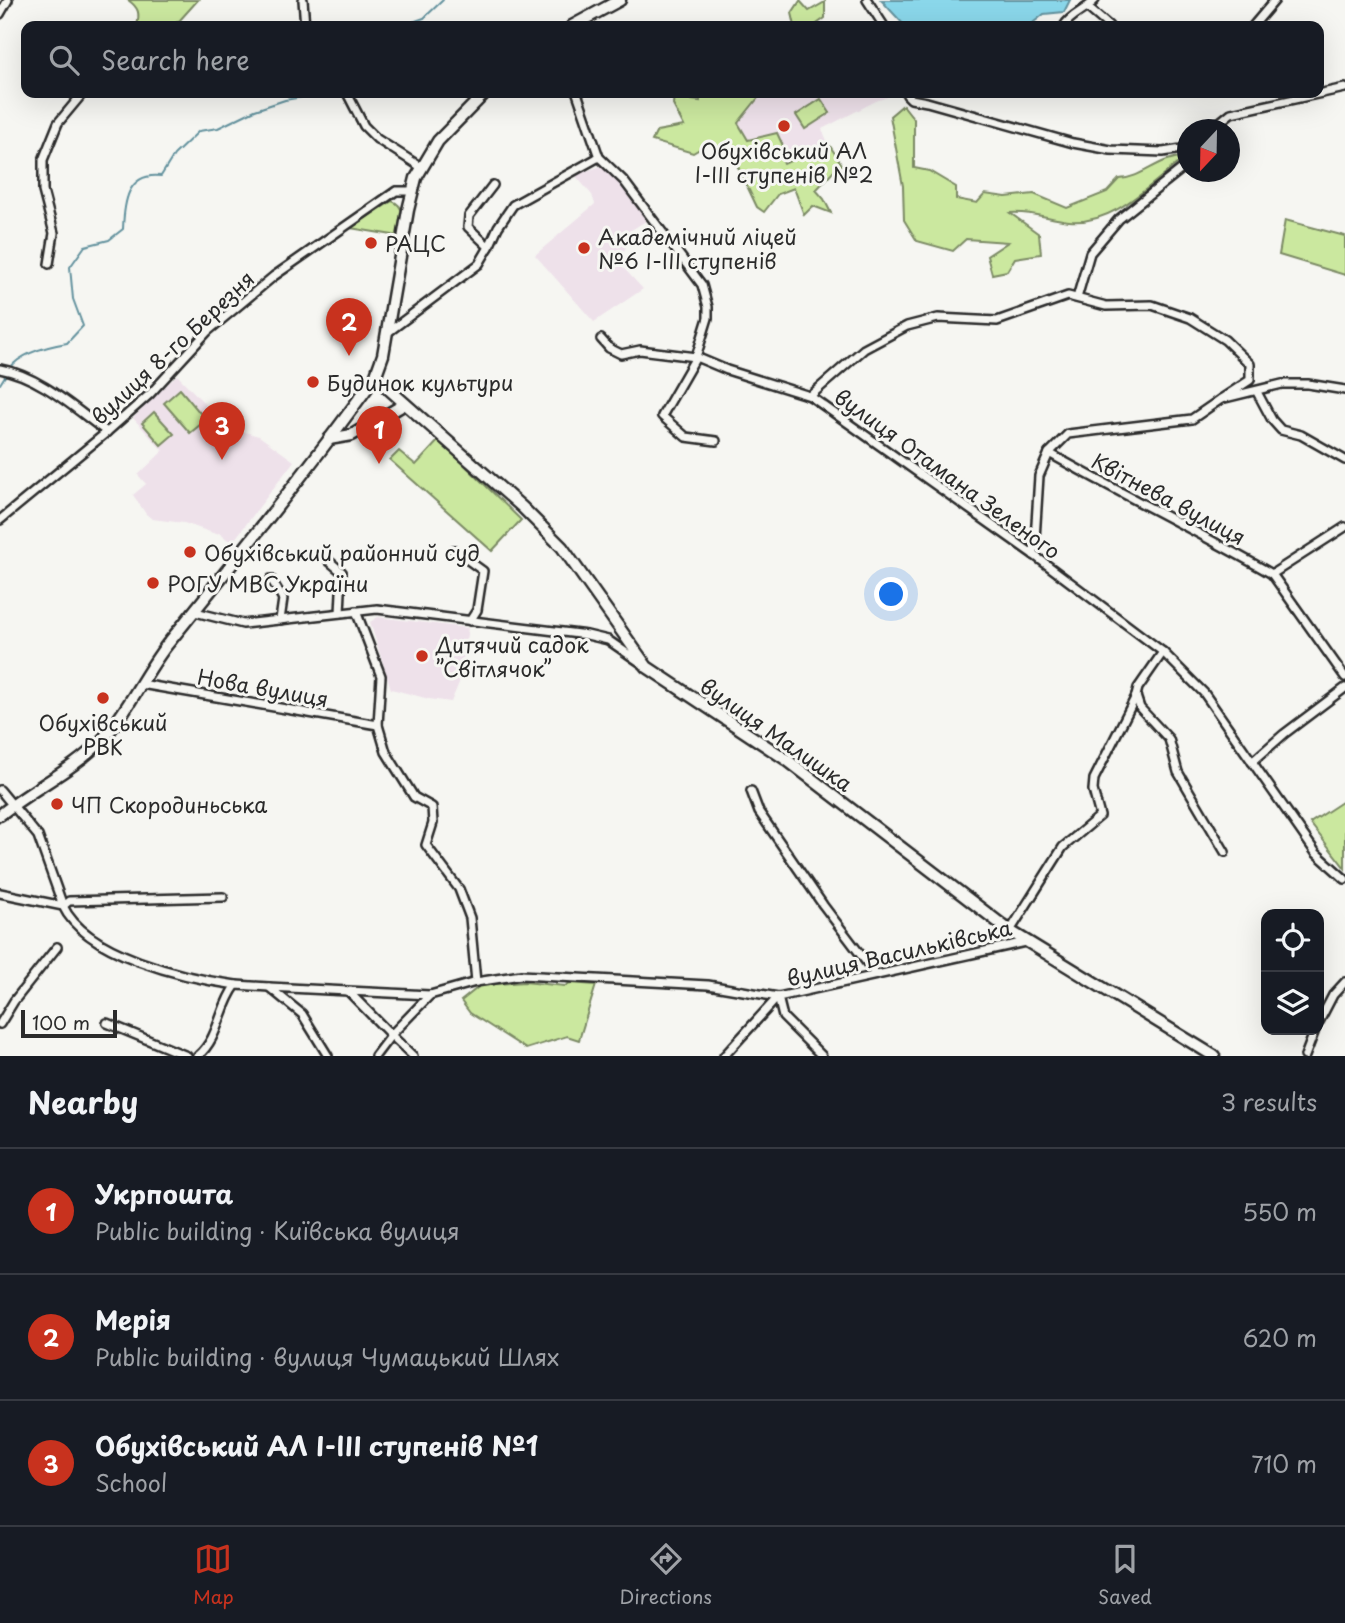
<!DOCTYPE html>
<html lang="en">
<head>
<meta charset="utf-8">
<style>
	:root { --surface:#171b24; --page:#20242c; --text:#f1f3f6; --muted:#9ea1a6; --line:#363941; --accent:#c8321e }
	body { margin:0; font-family:"Playpen Sans",sans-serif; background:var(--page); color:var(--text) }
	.controls { position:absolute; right:21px; bottom:21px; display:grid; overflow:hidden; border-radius:14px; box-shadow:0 7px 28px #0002 }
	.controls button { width:63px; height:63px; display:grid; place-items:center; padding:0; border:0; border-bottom:2px solid var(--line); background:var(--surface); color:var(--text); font:35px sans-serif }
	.compass { position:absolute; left:1177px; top:119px; width:63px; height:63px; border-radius:50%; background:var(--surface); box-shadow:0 7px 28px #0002; rotate:202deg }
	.scale { position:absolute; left:21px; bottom:18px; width:96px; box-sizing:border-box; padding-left:7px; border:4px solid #2b2b2b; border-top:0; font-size:19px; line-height:24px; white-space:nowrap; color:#2b2b2b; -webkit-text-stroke:5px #f6f6f2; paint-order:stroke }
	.you { position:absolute; left:892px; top:595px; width:24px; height:24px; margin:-18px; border:5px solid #fff; border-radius:50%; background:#1a73e8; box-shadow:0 0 0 10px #1a73e833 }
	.badge { display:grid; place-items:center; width:46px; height:46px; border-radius:50%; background:var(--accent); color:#fff; font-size:23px; font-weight:700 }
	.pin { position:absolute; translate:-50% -58px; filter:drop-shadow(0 2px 4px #0008) }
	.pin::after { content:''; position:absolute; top:37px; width:24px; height:21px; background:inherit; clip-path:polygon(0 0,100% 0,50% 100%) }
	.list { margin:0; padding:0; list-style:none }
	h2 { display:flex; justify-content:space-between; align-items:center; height:91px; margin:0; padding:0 28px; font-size:30px }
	h2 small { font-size:23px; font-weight:400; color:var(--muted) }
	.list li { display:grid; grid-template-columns:46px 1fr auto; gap:21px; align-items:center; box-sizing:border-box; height:126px; padding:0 28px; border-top:2px solid var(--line) }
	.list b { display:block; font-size:26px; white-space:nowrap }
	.list p { margin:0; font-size:23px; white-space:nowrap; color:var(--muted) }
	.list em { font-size:23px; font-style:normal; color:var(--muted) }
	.icon { flex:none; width:38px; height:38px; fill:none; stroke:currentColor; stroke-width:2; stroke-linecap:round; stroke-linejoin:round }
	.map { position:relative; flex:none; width:1345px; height:1056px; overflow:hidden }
	.search { position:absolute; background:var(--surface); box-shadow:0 7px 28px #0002; left:21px; right:21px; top:21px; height:77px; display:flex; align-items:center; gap:18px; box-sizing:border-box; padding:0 24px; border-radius:14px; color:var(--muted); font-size:26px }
	.sheet { height:469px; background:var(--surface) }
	nav { display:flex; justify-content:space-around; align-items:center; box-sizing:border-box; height:98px; border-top:2px solid var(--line); background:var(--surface); font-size:19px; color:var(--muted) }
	nav a { display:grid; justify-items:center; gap:4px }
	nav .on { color:var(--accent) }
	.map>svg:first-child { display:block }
</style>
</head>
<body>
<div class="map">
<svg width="1345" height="1056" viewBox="0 0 1345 1056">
	<rect width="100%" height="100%" fill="#f6f6f2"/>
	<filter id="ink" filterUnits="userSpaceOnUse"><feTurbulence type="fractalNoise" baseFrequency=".0143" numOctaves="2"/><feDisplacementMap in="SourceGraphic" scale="14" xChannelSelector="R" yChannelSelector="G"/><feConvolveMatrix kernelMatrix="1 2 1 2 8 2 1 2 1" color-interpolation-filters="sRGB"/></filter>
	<g filter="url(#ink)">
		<g fill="#eee1ea">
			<polygon points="762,93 900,93 876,101 822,129 828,143 784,164 780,157 748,140 738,123"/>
			<polygon points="604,165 649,219 625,234 628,242 619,263 643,289 594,322 535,255 595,204 592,195 575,175"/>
			<polygon points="177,375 208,407 241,431 259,436 294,461 232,543 219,533 216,534 184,523 152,519 146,514 133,495 146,484 138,475 163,451 133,418"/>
			<polygon points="378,617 468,628 459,683 451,702 429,699 391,689 370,622"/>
		</g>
		<g fill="#cbe89f" stroke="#7b8a65" stroke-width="2">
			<path d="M128,0h70l-18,20 -9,6h-34c3,-13 2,-18 -9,-26z"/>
			<polygon points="800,1 809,11 825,2 825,18 814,26 795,26 792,13"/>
			<polygon points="674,93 690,93 692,100 700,101 700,93 762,93 738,123 748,140 777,133 785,150 781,157 784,164 828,143 843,166 835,170 816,190 824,199 831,213 813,206 804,215 794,188 778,194 764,212 757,207 730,150 708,144 693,153 652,141 657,131 684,126 673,105"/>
			<polygon points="821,99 830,113 805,129 796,115"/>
			<path d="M903,105l11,14v49l15,3 27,16v12l21,4 8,-9 21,3 28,-3 33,14 40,-16 12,-13c25,-1 40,-23 67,-22 -35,25 -70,68 -117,64 -20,-2 -38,-10 -59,-8l29,21 2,20 -26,4 -8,13 -15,3 -5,-18 21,-14 -42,-3 -13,12 -36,-10 -13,-21 -1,-34 -13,-70z"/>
			<path d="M392,201c16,6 9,22 7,35l-49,-8z"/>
			<polygon points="1285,220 1345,236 1345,275 1279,255"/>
			<polygon points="180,389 206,420 190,433 164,403"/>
			<polygon points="154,412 174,434 161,445 142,423"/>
			<polygon points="439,440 521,520 492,551 390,460 399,451 416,465"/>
			<polygon points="1345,800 1345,868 1310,823"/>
			<polygon points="524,982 565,986 570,983 596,985 579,1040 567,1036 526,1049 470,1013 461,1001 481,985"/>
		</g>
		<polygon fill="#8ad7ea" stroke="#64929e" stroke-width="2" points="881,0 1070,0 1064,12 1044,14 1029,26 905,26"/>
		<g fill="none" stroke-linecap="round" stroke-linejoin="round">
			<g stroke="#64929e" stroke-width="2">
				<polyline points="401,26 424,18 443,0"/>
				<path d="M10,368c12,-16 39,-22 57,-25l16,-17 -10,-27 -3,-32 15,-21 24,-6 14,-11c1,-26 4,-57 38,-53l13,-21 25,-24 19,-3 37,-18 30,-10 40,-7"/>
				<polyline points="0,384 7,373"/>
			</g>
			<g stroke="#2b2b2b" stroke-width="12">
				<g id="minor">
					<polyline points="303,0 305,26"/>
					<polyline points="867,0 884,26"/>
					<polyline points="1088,8 1109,26"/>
					<polyline points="0,14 8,0"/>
					<path d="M1064,26c6,-11 22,-16 31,-26"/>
					<polyline points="1253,26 1275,0"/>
					<polyline points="347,93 364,126 377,139 421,167"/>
					<polyline points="577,93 599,157 624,181 702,285 708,307 708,318 696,357 727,370 810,396 1034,555 1163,652 1204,693 1316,853 1345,879"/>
					<polyline points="910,93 907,95 911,99 927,102 1073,143 1111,150 1163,152 1188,148"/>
					<polyline points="1210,130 1231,113 1345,88"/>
					<polyline points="493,185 469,216 468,227 489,247 498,227 513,205 599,157"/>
					<polyline points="49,264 54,233 43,191 43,160 58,123 83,93"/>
					<polyline points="1077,298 1090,253 1119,219 1188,164"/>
					<polyline points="387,333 479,264 489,247"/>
					<polyline points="601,339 609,348 621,354 640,350 696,357 662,416 686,437 716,441"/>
					<path d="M0,369c40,7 75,40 107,63"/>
					<polyline points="1257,392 1272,420 1281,430 1301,435 1345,460"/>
					<polyline points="810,396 864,349 907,326 938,318 997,321 1068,296 1106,306 1152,305 1190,318 1225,340 1250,364 1250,380 1221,399 1282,384 1308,384 1345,390"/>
					<path d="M1049,453c74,42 150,79 223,121"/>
					<polyline points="0,520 107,432 150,394 208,331 274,276 396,191 411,191"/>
					<polyline points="1345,527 1272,574 1345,677"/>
					<polyline points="454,550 483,571 477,610 470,621"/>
					<polyline points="1034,555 1039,476 1049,453 1068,434 1192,419 1221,399"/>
					<polyline points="329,561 342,572 340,613"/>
					<polyline points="271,579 283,599 280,620"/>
					<polyline points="356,611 381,676 378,725 386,752 414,797 432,807 433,823 426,845 459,889 470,918 476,982"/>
					<polyline points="195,612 243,624 377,609 587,635 608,640 644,665"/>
					<polyline points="1163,652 1138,688 1136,696 1140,708 1169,739 1178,772 1225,852"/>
					<polyline points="141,684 378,725"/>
					<polyline points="1252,762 1284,734 1345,688"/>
					<polyline points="0,790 38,836 63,906 69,901 223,897"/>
					<polyline points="751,791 759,812 823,905 876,975"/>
					<path d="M0,893l63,13c23,49 122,72 173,79"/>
					<polyline points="1010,931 1063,847 1100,816 1093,790 1094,779 1136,696"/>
					<polyline points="269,987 348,991 391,1035 375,1056"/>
					<polyline points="348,991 430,995 476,982 521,975 708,985 778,997 1026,942"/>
					<polyline points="778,997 783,1017 822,1056"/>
					<polyline points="1319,1022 1333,995 1345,982"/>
					<polyline points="107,1023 187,1056"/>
					<polyline points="0,1024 14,1001 57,947"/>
					<path d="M198,1056c22,-19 21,-49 38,-71l33,2 33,27 26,42"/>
					<polyline points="413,1056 391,1035 430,995"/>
					<polyline points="724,1056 778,997"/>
					<polyline points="1305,1056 1315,1030"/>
				</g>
			</g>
			<g stroke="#2b2b2b" stroke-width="15">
				<g id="major">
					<polyline points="572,26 620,0"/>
					<polyline points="375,377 522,507 562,547 647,667 787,760 1010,931 1214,1056"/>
					<polyline points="329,439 352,435 405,404"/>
					<path d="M0,815c33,-27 74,-45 103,-76 25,-28 40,-63 63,-93 71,-88 143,-177 209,-269l8,-22 25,-145 8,-32 22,-37 47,-48"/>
				</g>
			</g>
			<use href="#minor" stroke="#f6f6f2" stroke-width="7"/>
			<use href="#major" stroke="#f6f6f2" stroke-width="10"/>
		</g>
	</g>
	<g fill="#c8321e" stroke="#f6f6f2" stroke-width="2.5">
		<circle cx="784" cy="126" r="7"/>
		<circle cx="371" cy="243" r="7"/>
		<circle cx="584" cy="248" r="7"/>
		<circle cx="313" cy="382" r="7"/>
		<circle cx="190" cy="552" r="7"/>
		<circle cx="153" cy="583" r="7"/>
		<circle cx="422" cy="656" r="7"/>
		<circle cx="103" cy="698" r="7"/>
		<circle cx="57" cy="804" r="7"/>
	</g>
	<g text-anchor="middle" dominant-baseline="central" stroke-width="6" stroke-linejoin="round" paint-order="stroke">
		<g font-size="21" fill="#2b2b2b" stroke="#f6f6f2" text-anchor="start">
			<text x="784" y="150" text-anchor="middle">Обухівський АЛ<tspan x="784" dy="24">І-ІІІ ступенів №2</tspan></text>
			<text x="598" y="236">Академічний ліцей<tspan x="598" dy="24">№6 І-ІІІ ступенів</tspan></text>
			<text x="385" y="243">РАЦС</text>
			<text x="327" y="382">Будинок культури</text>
			<text x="204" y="552">Обухівський районний суд</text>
			<text x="167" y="583">РОГУ МВС України</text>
			<text x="436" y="644">Дитячий садок<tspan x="436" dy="24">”Світлячок”</tspan></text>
			<text x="103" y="722" text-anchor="middle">Обухівський<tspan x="103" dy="24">РВК</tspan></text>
			<text x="71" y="804">ЧП Скородиньська</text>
		</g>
		<g font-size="21" fill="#2b2b2b" stroke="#f6f6f2">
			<text transform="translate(172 347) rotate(-43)">вулиця 8-го Березня</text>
			<text transform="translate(948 473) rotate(36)">вулиця Отамана Зеленого</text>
			<text transform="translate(1169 498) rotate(28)">Квітнева вулиця</text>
			<text transform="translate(263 687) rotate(10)">Нова вулиця</text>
			<text transform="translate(777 734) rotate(35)">вулиця Малишка</text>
			<text transform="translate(899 952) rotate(-13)">вулиця Васильківська</text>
		</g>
	</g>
</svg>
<div class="controls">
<button><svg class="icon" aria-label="locate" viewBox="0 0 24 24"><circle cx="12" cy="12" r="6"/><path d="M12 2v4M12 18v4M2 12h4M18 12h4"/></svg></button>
<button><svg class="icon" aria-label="layers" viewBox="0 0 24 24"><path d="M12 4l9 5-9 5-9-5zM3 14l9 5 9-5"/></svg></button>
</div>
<svg class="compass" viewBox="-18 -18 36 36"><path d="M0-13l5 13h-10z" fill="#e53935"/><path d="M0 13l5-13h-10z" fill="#9ea1a6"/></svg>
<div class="scale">100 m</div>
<div class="you"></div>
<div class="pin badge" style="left:379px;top:464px">1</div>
<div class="pin badge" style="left:349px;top:356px">2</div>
<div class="pin badge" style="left:222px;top:460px">3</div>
<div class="search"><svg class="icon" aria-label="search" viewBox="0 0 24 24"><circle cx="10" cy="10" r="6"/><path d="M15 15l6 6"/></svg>Search here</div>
</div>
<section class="sheet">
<h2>Nearby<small>3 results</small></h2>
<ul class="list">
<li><span class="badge">1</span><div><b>Укрпошта</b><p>Public building · Київська вулиця</p></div><em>550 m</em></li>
<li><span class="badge">2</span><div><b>Мерія</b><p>Public building · вулиця Чумацький Шлях</p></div><em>620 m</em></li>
<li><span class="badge">3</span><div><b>Обухівський АЛ І-ІІІ ступенів №1</b><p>School</p></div><em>710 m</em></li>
</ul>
</section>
<nav>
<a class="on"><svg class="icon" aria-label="map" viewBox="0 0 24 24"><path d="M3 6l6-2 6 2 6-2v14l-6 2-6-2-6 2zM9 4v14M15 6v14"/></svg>Map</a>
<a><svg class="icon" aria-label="directions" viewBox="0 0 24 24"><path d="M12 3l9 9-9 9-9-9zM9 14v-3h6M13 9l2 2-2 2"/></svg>Directions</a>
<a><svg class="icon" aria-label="saved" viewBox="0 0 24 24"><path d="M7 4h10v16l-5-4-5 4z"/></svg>Saved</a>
</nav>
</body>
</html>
